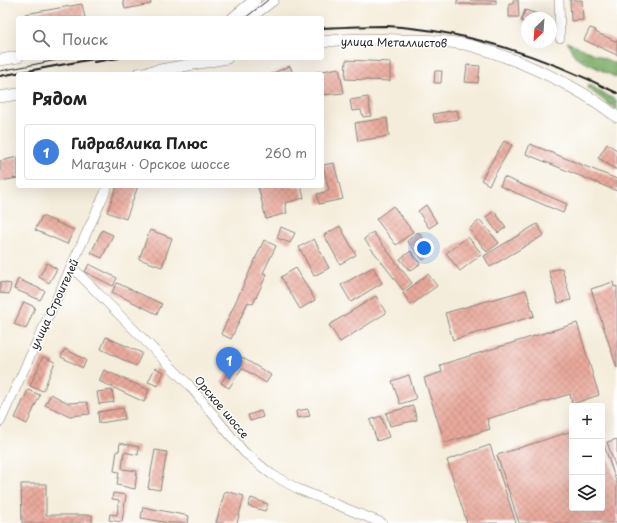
<!DOCTYPE html>
<html lang="ru">
<head>
<meta charset="utf-8">
<style>
	:root { --surface:#fff; --page:#f6f6f6; --text:#222; --muted:#767676; --line:#e0e0e0; --accent:#0b8043 }
	body { margin:0; font-family:"Playpen Sans",sans-serif; background:var(--page); color:var(--text) }
	.controls { position:absolute; right:12px; bottom:12px; display:grid; overflow:hidden; border-radius:4px; box-shadow:0 4px 16px #0002 }
	.controls button { width:36px; height:36px; display:grid; place-items:center; padding:0; border:0; border-bottom:1px solid var(--line); background:var(--surface); color:var(--text); font:20px sans-serif }
	.compass { position:absolute; left:521px; top:12px; width:36px; height:36px; border-radius:50%; background:var(--surface); box-shadow:0 4px 16px #0002; rotate:205deg }
	.you { position:absolute; left:424px; top:248px; width:14px; height:14px; margin:-10px; border:3px solid #fff; border-radius:50%; background:#1a73e8; box-shadow:0 0 0 6px #1a73e833 }
	.badge { display:grid; place-items:center; width:26px; height:26px; border-radius:50%; background:var(--accent); color:#fff; font-size:13px; font-weight:700 }
	.pin { position:absolute; translate:-50% -33px; filter:drop-shadow(0 1px 2px #0008) }
	.pin::after { content:''; position:absolute; top:21px; width:14px; height:12px; background:inherit; clip-path:polygon(0 0,100% 0,50% 100%) }
	.list { margin:0; padding:0; list-style:none }
	h2 { display:flex; justify-content:space-between; align-items:center; height:52px; margin:0; padding:0 16px; font-size:17px }
	h2 small { font-size:13px; font-weight:400; color:var(--muted) }
	.list li { display:grid; grid-template-columns:26px 1fr auto; gap:12px; align-items:center; box-sizing:border-box; height:56px; margin:0 8px 8px; padding:0 8px; border:1px solid var(--line); border-radius:4px }
	.list b { display:block; font-size:15px; white-space:nowrap }
	.list p { margin:0; font-size:13px; white-space:nowrap; color:var(--muted) }
	.list em { font-size:13px; font-style:normal; color:var(--muted) }
	.icon { flex:none; width:22px; height:22px; fill:none; stroke:currentColor; stroke-width:2; stroke-linecap:round; stroke-linejoin:round }
	.map { position:relative; flex:none; width:617px; height:523px; overflow:hidden }
	.search { position:absolute; background:var(--surface); box-shadow:0 4px 16px #0002; left:16px; top:16px; width:308px; height:44px; display:flex; align-items:center; gap:10px; box-sizing:border-box; padding:0 14px; border-radius:4px; color:var(--muted); font-size:15px }
	.panel { position:absolute; background:var(--surface); box-shadow:0 4px 16px #0002; left:16px; top:72px; width:308px; height:116px; border-radius:4px }
	.map>svg:first-child { display:block }
</style>
</head>
<body>
<div class="map">
<svg width="617" height="523" viewBox="0 0 617 523">
	<defs>
		<pattern id="forest-crowns" width="20" height="18" patternUnits="userSpaceOnUse"><rect width="20" height="18" fill="#7cac66"/><path d="M2 6a3 3 0 1 1 6 0M12 15a3 3 0 1 1 6 0" fill="none" stroke="#658b53"/></pattern>
		<pattern id="building-cross-hatch" width="8" height="8" patternUnits="userSpaceOnUse"><rect width="8" height="8" fill="#e9a99c"/><path d="M0 0l8 8M0 8l8-8" fill="none" stroke="#c79186"/></pattern>
	</defs>
	<rect width="100%" height="100%" fill="#fff"/>
	<filter id="ink" filterUnits="userSpaceOnUse"><feTurbulence type="fractalNoise" baseFrequency=".025" numOctaves="2"/><feDisplacementMap in="SourceGraphic" scale="8" xChannelSelector="R" yChannelSelector="G"/><feConvolveMatrix kernelMatrix="1 2 1 2 8 2 1 2 1" color-interpolation-filters="sRGB"/></filter>
	<filter id="wash" filterUnits="userSpaceOnUse"><feTurbulence type="fractalNoise" baseFrequency=".012" numOctaves="4" result="noise"/><feDisplacementMap in="SourceGraphic" scale="16" xChannelSelector="R" yChannelSelector="G"/><feGaussianBlur stdDeviation="0.9" result="paint"/><feColorMatrix in="noise" values="0 0 0 0 0 0 0 0 0 0 0 0 0 0 0 0 0 1.4 0 .05"/><feComposite in="paint" operator="in"/></filter>
	<g filter="url(#wash)">
		<rect width="100%" height="100%" fill="#f5eddb"/>
		<g fill="url(#forest-crowns)" stroke="#4c6441">
			<polygon points="567,42 617,64 617,78 576,58"/>
			<polygon points="588,84 617,101 617,110 587,88"/>
		</g>
		<g id="blocks">
			<g fill="url(#building-cross-hatch)">
				<polygon points="123,0 150,0 151,4 125,9"/>
				<rect x="457" y="0" width="39" height="4"/>
				<polygon points="513,0 518,0 519,17 509,17 509,4 513,4"/>
				<polygon points="570,0 582,0 583,20 571,21"/>
				<polygon points="82,4 85,18 26,18 25,14"/>
				<polygon points="525,10 551,18 527,18 527,23 521,21"/>
				<polygon points="590,28 596,30 595,32 615,41 616,40 617,40 617,55 584,40"/>
				<polygon points="346,60 390,62 390,81 345,79"/>
				<polygon points="467,65 480,66 478,83 465,82"/>
				<polygon points="290,66 293,74 271,74"/>
				<polygon points="339,68 344,93 322,95 322,74 312,73"/>
				<polygon points="435,71 442,71 441,83 434,83"/>
				<polygon points="368,97 371,116 363,117 361,110 352,111 350,100"/>
				<polygon points="457,110 459,119 435,123 433,114"/>
				<polygon points="387,118 389,136 358,141 355,123"/>
				<polygon points="504,141 512,145 489,185 481,180"/>
				<polygon points="530,144 617,179 617,191 526,154"/>
				<polygon points="607,144 617,150 617,170 598,158"/>
				<polygon points="18,157 18,178 0,181 0,161"/>
				<polygon points="334,163 343,199 319,204 317,194 329,191 323,165"/>
				<polygon points="504,177 567,204 563,213 500,186"/>
				<polygon points="117,186 138,186 126,219 107,212"/>
				<polygon points="258,186 301,186 304,198 285,203 287,213 266,219"/>
				<polygon points="426,205 437,223 429,228 418,211"/>
				<polygon points="393,206 413,232 396,245 376,219"/>
				<polygon points="494,211 506,227 498,233 486,217"/>
				<polygon points="42,216 74,230 67,244 35,230"/>
				<polygon points="480,220 499,243 487,252 469,229"/>
				<polygon points="537,224 544,235 490,267 484,256"/>
				<polygon points="340,226 356,255 340,264 324,235"/>
				<polygon points="281,227 295,233 290,243 277,238"/>
				<polygon points="102,230 113,235 102,258 91,253"/>
				<polygon points="150,230 172,238 162,267 139,259"/>
				<polygon points="373,232 412,283 403,290 364,239"/>
				<polygon points="418,232 434,252 423,260 407,241"/>
				<polygon points="468,237 482,254 460,271 446,253"/>
				<polygon points="314,239 329,268 314,276 299,247"/>
				<polygon points="264,240 276,246 263,273 267,274 253,304 248,302 231,339 221,334"/>
				<polygon points="411,251 420,264 410,271 400,259"/>
				<polygon points="47,263 57,269 49,283 39,277"/>
				<polygon points="89,264 117,278 113,286 85,272"/>
				<polygon points="373,267 382,283 351,302 341,285"/>
				<polygon points="296,268 315,300 300,309 281,277"/>
				<polygon points="562,268 571,300 558,303 549,271"/>
				<polygon points="428,274 437,286 411,305 403,293"/>
				<polygon points="18,279 45,291 40,300 14,289"/>
				<polygon points="0,282 11,284 9,294 0,293"/>
				<polygon points="613,282 614,287 617,286 617,368 591,289"/>
				<polygon points="117,283 162,304 157,314 112,292"/>
				<polygon points="526,290 534,316 453,340 445,313"/>
				<polygon points="376,296 386,313 340,342 329,325"/>
				<polygon points="24,302 35,307 26,329 14,324"/>
				<polygon points="577,323 599,395 572,404 570,394 487,419 490,429 445,443 424,378 442,372 440,365"/>
				<polygon points="106,337 142,353 136,366 101,349"/>
				<polygon points="65,349 86,360 83,368 61,357"/>
				<polygon points="238,355 271,375 266,383 242,368 229,388 221,383"/>
				<polygon points="43,357 55,362 43,391 30,386"/>
				<polygon points="155,368 164,372 158,386 148,382"/>
				<polygon points="104,370 149,390 144,402 99,381"/>
				<polygon points="409,375 416,399 400,404 392,381"/>
				<polygon points="28,390 40,395 27,424 15,418"/>
				<polygon points="112,390 114,402 99,404 97,392"/>
				<polygon points="51,394 68,403 87,402 90,414 70,416 45,405"/>
				<polygon points="413,406 417,420 390,426 386,413"/>
				<polygon points="123,408 125,419 99,423 98,412"/>
				<polygon points="308,409 310,416 297,418 296,411"/>
				<polygon points="261,411 263,417 250,421 248,415"/>
				<polygon points="381,416 389,437 377,441 370,420"/>
				<polygon points="572,431 572,508 602,508 602,439 617,484 617,523 519,523 497,455"/>
				<polygon points="617,439 617,471 607,442"/>
				<polygon points="120,443 139,447 138,455 124,452 122,469 137,471 135,489 117,485 119,472 114,471 117,451 119,451"/>
				<polygon points="490,445 516,523 467,523 447,460"/>
				<polygon points="155,450 167,452 160,490 148,488"/>
				<polygon points="21,484 46,484 46,515 92,515 92,523 22,523"/>
				<polygon points="225,491 244,496 237,523 216,523"/>
				<polygon points="113,493 126,495 122,522 109,520 110,514 117,515 119,500 112,499"/>
				<polygon points="251,498 268,504 265,511 248,506"/>
				<polygon points="143,507 189,516 188,523 169,523 141,518"/>
			</g>
		</g>
	</g>
	<g filter="url(#ink)">
		<use href="#blocks" fill-opacity="0" stroke="#88847c" stroke-width="1"/>
		<g fill="none" stroke-linecap="round" stroke-linejoin="round">
			<g stroke="#88847c" stroke-width="10">
				<g id="minor">
					<polyline points="559,0 560,38"/>
					<polyline points="71,266 189,385 244,452 271,474 298,489 382,523"/>
					<polyline points="0,422 108,186"/>
				</g>
			</g>
			<g stroke="#88847c" stroke-width="12">
				<g id="major">
					<polyline points="233,18 255,0"/>
					<polyline points="242,18 256,13 273,0"/>
					<path d="M322,42c25,-4 51,-3 76,-2 26,0 53,0 78,7 15,4 29,10 43,15 35,15 68,31 98,55"/>
					<polyline points="0,60 18,57"/>
					<polyline points="138,74 227,58"/>
					<polyline points="0,97 18,94"/>
				</g>
			</g>
			<use href="#minor" stroke="#fff" stroke-width="9"/>
			<use href="#major" stroke="#fff" stroke-width="11"/>
			<g stroke="#1c1c1c" stroke-width="1">
				<polyline points="245,18 268,0"/>
				<polyline points="0,71 68,58"/>
			</g>
			<g stroke="#1c1c1c" stroke-width="2">
				<path d="M322,28c21,-1 42,-2 64,-2 81,4 159,31 231,67"/>
				<polyline points="94,62 119,58"/>
				<polyline points="0,76 99,58"/>
			</g>
		</g>
	</g>
	<g text-anchor="middle" dominant-baseline="central" stroke-width="3" stroke-linejoin="round" paint-order="stroke">
		<g font-size="11" fill="#1c1c1c" stroke="#fff">
			<text transform="translate(394 42) rotate(1)">улица Металлистов</text>
			<text transform="translate(54 304) rotate(-65)">улица Строителей</text>
			<text transform="translate(222 407) rotate(50)">Орское шоссе</text>
		</g>
	</g>
</svg>
<div class="controls">
<button>+</button>
<button>−</button>
<button><svg class="icon" aria-label="layers" viewBox="0 0 24 24"><path d="M12 4l9 5-9 5-9-5zM3 14l9 5 9-5"/></svg></button>
</div>
<svg class="compass" viewBox="-18 -18 36 36"><path d="M0-13l5 13h-10z" fill="#e53935"/><path d="M0 13l5-13h-10z" fill="#767676"/></svg>
<div class="you"></div>
<div class="pin badge" style="left:229px;top:380px;background:#3f7fe0">1</div>
<div class="search"><svg class="icon" aria-label="search" viewBox="0 0 24 24"><circle cx="10" cy="10" r="6"/><path d="M15 15l6 6"/></svg>Поиск</div>
<section class="panel">
<h2>Рядом<small></small></h2>
<ul class="list">
<li><span class="badge" style="background:#3f7fe0">1</span><div><b>Гидравлика Плюс</b><p>Магазин · Орское шоссе</p></div><em>260 m</em></li>
</ul>
</section>
</div>
</body>
</html>
